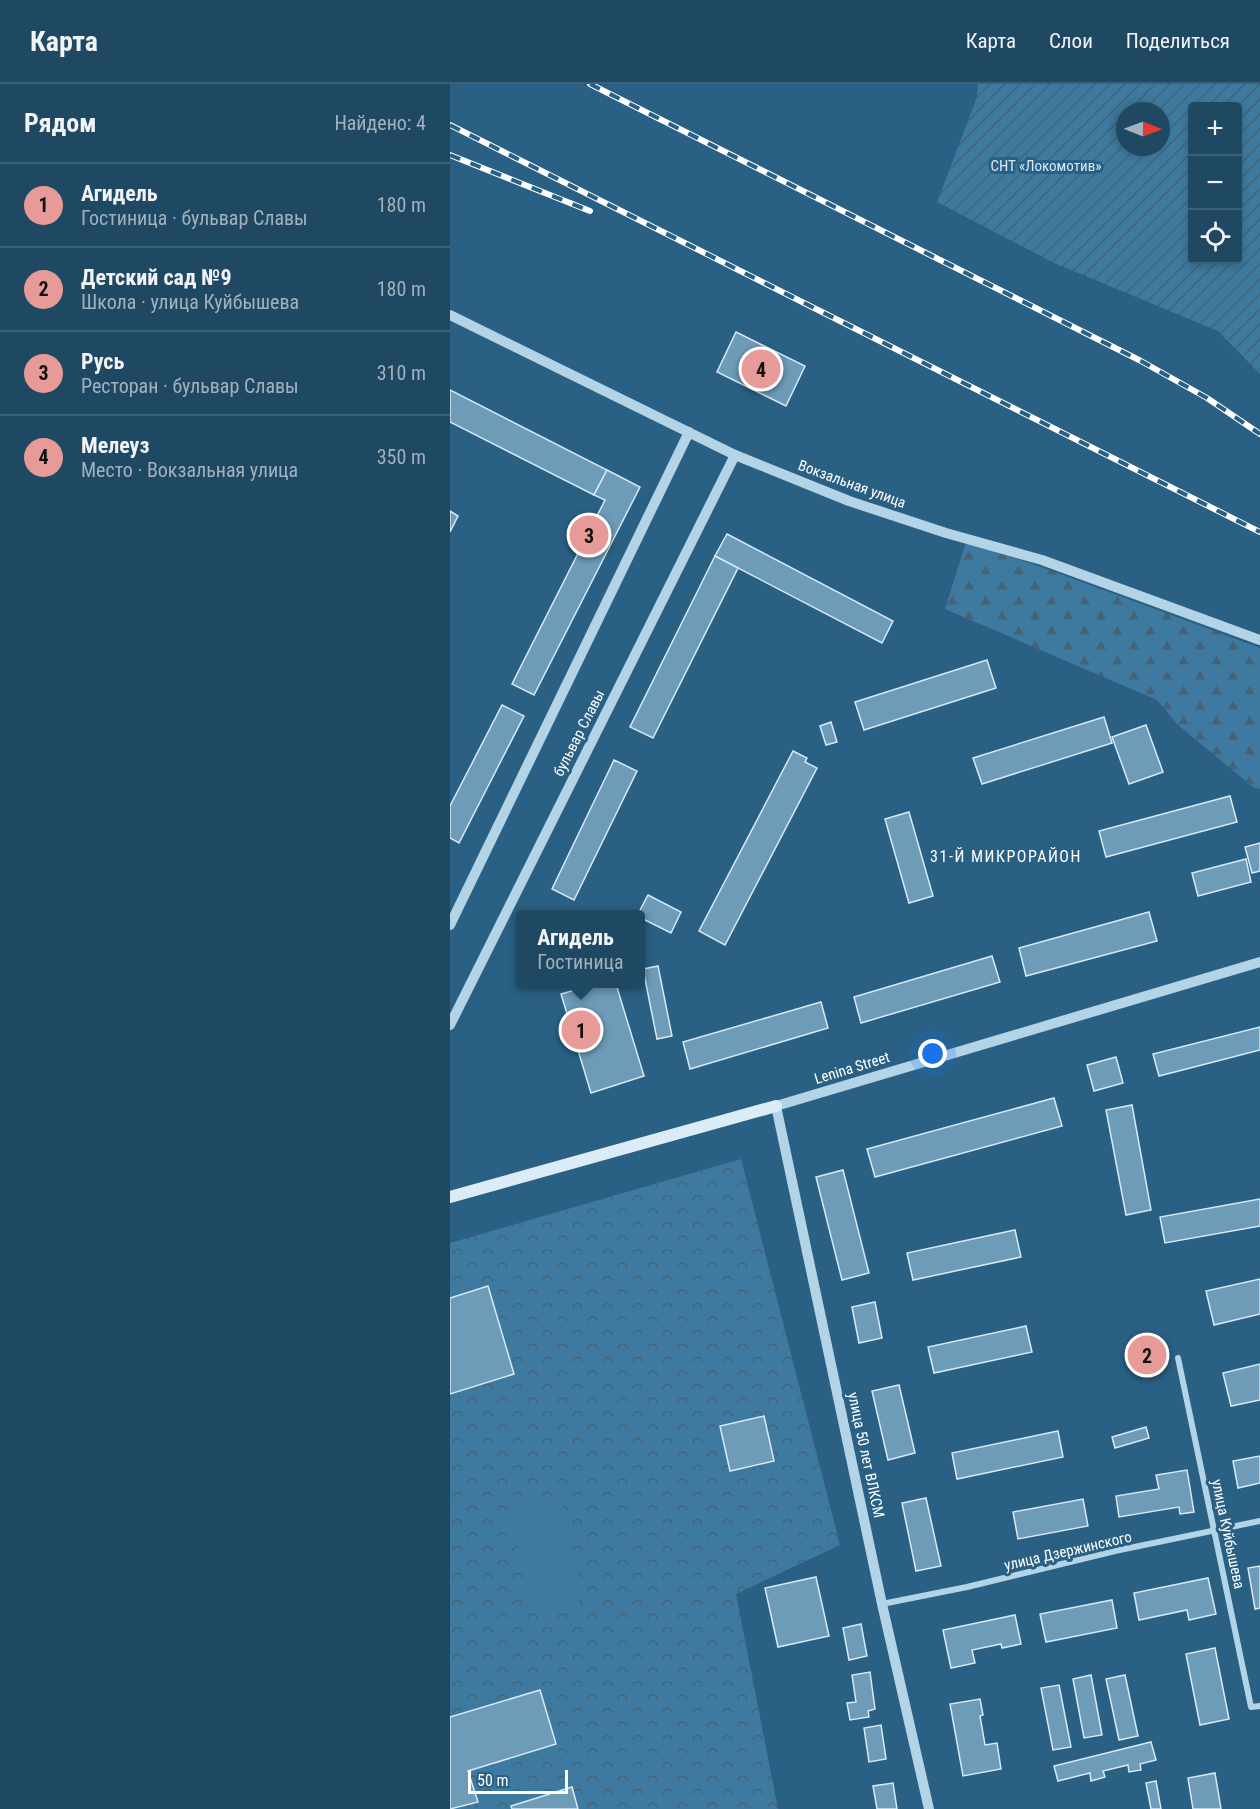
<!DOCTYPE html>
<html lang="ru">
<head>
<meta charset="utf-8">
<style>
	:root { --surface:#1f4862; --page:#2c526b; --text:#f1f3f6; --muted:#a1b2be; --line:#3c6077; --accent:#e69b98 }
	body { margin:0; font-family:"Roboto Condensed",sans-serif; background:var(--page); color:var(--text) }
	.controls { position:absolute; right:18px; top:18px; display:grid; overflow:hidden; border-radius:6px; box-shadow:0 3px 9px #0003 }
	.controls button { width:54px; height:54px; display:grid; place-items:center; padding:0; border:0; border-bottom:2px solid var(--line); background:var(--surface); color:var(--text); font:30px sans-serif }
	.compass { position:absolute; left:666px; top:18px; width:54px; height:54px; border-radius:50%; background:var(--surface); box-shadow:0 3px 9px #0003; rotate:91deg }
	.scale { position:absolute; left:18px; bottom:15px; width:100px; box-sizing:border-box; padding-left:6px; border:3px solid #fff; border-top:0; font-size:16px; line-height:21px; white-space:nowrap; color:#fff; -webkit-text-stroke:4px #296083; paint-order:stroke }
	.you { position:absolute; left:483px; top:970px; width:21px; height:21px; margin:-15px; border:4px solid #fff; border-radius:50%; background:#1a73e8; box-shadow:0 0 0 9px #1a73e833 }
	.badge { display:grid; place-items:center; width:39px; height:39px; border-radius:50%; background:var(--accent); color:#111; font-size:20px; font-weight:700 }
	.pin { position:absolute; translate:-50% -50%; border:3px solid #fff; box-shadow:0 2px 6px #0006 }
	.popup { position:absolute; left:66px; top:826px; width:129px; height:78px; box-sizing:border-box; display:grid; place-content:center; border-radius:6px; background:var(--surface); filter:drop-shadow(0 2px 4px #0005); font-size:20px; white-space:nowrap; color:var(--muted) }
	.popup b { font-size:22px; color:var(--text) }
	.popup::after { content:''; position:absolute; left:50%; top:100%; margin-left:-12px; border:12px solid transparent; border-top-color:var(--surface) }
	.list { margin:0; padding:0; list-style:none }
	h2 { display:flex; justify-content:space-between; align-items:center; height:78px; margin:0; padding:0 24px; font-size:26px }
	h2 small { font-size:20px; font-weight:400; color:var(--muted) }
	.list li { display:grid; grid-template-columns:39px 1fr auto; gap:18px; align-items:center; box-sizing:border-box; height:84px; padding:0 24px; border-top:2px solid var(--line) }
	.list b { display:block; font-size:22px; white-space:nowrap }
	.list p { margin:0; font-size:20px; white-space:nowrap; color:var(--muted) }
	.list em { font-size:20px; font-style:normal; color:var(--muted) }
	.icon { flex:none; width:33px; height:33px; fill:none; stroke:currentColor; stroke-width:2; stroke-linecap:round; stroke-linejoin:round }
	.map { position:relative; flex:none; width:810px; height:1725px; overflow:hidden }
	header { display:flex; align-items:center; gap:36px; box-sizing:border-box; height:84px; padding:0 30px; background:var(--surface); border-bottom:2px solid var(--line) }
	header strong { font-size:28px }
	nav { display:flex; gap:33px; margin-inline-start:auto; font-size:21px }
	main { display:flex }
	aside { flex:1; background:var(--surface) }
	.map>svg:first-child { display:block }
</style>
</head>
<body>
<header>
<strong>Карта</strong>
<nav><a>Карта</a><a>Слои</a><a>Поделиться</a></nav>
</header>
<main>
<aside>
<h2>Рядом<small>Найдено: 4</small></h2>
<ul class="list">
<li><span class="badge">1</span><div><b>Агидель</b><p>Гостиница · бульвар Славы</p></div><em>180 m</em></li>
<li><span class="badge">2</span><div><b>Детский сад №9</b><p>Школа · улица Куйбышева</p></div><em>180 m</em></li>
<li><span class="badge">3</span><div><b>Русь</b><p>Ресторан · бульвар Славы</p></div><em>310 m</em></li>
<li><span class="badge">4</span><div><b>Мелеуз</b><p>Место · Вокзальная улица</p></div><em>350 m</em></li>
</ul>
</aside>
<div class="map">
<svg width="810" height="1725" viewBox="0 0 810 1725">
	<defs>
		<pattern id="forest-firs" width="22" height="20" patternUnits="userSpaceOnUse" patternTransform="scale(1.5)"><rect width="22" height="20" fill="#3e7a9f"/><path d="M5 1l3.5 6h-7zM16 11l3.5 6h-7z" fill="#456376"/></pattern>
		<pattern id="park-crowns" width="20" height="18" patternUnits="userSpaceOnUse" patternTransform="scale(1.5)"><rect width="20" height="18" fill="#3e7a9f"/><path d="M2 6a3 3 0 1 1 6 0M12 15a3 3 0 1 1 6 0" fill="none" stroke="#456376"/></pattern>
		<pattern id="garden-furrows" width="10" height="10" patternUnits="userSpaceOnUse" patternTransform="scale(1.5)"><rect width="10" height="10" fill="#3e7a9f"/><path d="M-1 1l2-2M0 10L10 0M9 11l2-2" fill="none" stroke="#456376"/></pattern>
	</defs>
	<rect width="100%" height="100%" fill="#296083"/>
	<polygon fill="url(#forest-firs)" points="516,458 597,485 810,564 810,705 803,703 728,641 707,616 495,525"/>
	<polygon fill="url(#park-crowns)" points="291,1075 390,1461 286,1510 328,1725 0,1725 0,1159"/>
	<path fill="url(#garden-furrows)" fill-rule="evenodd" d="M528,0h282v290l-42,-43 -164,-68 -117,-61 40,-105zM742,22h46v154h-46zM675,27h36v36h-36z"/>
	<path fill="#3e7a9f" d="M97,1412c10,1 14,6 18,15l17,87 -8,8 -37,5 -5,-5 -19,-85c2,-22 16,-20 34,-25z"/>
	<g fill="#6d9bb8" stroke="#d6e9f5" stroke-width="1.5">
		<polygon points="286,248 355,282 336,322 267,288"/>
		<polygon points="0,306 157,386 144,411 0,338"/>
		<polygon points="157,386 190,403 84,611 62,600 155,416 144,411"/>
		<polygon points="0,427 8,432 0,448"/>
		<polygon points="277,450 443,537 432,559 265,472"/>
		<polygon points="265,472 288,484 203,654 180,643"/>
		<polygon points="537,576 546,604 414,646 405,618"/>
		<polygon points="52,621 74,632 9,759 0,754 0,722"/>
		<polygon points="654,633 662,659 532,700 523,674"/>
		<polygon points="381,638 387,658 376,661 370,642"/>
		<polygon points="696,641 713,688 679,700 662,653"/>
		<polygon points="343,667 357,674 355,678 367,684 275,861 249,847"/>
		<polygon points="164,676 187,687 124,816 102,805"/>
		<polygon points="780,712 787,738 656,773 649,747"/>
		<polygon points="459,728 483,812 459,819 435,735"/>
		<polygon points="810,759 810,787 802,789 795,763"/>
		<polygon points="796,775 801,798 748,812 742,789"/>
		<polygon points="198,811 231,828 221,849 191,834 191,830 188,830"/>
		<polygon points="699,828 707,857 576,892 569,864"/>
		<polygon points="542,872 550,898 411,939 404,913"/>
		<polygon points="208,882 222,952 207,955 193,885"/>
		<polygon points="146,900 166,900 194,992 141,1009 111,910"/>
		<polygon points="371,918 378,944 240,985 233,958"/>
		<polygon points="810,943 810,966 709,992 703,970"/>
		<polygon points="666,973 673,999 644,1007 637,981"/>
		<polygon points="604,1014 612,1042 425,1093 417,1065"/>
		<polygon points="682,1021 701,1126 676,1131 656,1026"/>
		<polygon points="393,1086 419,1189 392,1196 366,1093"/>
		<polygon points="810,1115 810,1142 715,1159 710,1133"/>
		<polygon points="565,1146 571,1173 463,1196 457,1169"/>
		<polygon points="810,1195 810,1230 764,1241 756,1207"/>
		<polygon points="38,1202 64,1290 0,1310 0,1214"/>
		<polygon points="425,1218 432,1254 409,1259 402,1223"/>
		<polygon points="576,1242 582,1268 484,1289 478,1263"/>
		<polygon points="810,1280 810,1316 781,1322 773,1289"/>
		<polygon points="449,1301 465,1369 438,1376 422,1307"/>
		<polygon points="314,1332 324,1377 280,1387 270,1342"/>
		<polygon points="696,1343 699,1354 665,1364 662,1353"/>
		<polygon points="608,1347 613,1373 507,1395 502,1369"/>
		<polygon points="810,1372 810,1399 788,1404 783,1377"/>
		<polygon points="737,1386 744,1428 730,1430 729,1423 669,1433 666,1412 709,1405 706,1391"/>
		<polygon points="476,1414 491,1482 466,1487 452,1419"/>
		<polygon points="633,1415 638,1442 568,1455 563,1428"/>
		<polygon points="810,1482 810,1524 805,1525 798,1484"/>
		<polygon points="366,1493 379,1552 328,1563 315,1504"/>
		<polygon points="758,1494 766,1530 739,1536 737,1526 689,1536 684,1509"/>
		<polygon points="662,1516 667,1544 596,1558 590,1530"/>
		<polygon points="565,1531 571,1560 552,1564 551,1560 522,1566 525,1579 501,1584 493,1546"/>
		<polygon points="411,1540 417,1572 399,1576 393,1544"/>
		<polygon points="765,1564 779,1635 750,1641 736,1570"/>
		<polygon points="420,1588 425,1625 418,1627 419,1633 400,1636 397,1619 406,1618 402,1591"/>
		<polygon points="641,1591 652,1651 634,1654 623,1595"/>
		<polygon points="675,1591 688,1652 669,1656 656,1595"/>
		<polygon points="609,1601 621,1663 603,1666 591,1604"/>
		<polygon points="90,1606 106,1660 18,1687 28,1718 0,1725 0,1633"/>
		<polygon points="530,1615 533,1631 530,1632 535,1661 547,1659 551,1685 513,1692 500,1620"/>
		<polygon points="431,1641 436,1675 419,1678 414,1644"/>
		<polygon points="701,1658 706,1676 690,1680 691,1686 679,1688 678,1681 653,1687 655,1693 641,1697 640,1689 608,1697 604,1682"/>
		<polygon points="765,1689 771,1725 743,1725 738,1694"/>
		<polygon points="706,1697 711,1725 701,1725 696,1699"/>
		<polygon points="443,1699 447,1725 427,1725 423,1702"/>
		<polygon points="122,1703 128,1725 62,1725 61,1722"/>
	</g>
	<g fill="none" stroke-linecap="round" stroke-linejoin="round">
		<g stroke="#b3d3e6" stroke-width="6">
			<polyline points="728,1274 801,1623 810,1622"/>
			<polyline points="432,1520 517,1503 665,1467 810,1437"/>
		</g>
		<g stroke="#b3d3e6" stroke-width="10">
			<polyline points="0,231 285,371 399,417 496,449 592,476 810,556"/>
			<polyline points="0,841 239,348"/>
			<polyline points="0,941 285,371"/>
			<polyline points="479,1725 432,1520 326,1022 810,878"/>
		</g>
		<polyline stroke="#dcecf6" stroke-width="12" points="0,1113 326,1022"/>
		<g stroke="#fff" stroke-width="6">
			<g id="rail">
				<polyline points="140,0 691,277 757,314 810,350"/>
				<polyline points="0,41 810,448"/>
				<polyline points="0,71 140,127"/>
			</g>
		</g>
		<use href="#rail" stroke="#296083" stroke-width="4" stroke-dasharray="11" stroke-linecap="butt"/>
	</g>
	<g text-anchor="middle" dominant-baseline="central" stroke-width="6" stroke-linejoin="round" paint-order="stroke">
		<g font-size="15" fill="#d6e9f5" stroke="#296083">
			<text x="596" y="82">СНТ «Локомотив»</text>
		</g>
		<g font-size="15" fill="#fff" stroke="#296083">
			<text transform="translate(402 400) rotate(20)">Вокзальная улица</text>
			<text transform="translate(129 649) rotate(-63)">бульвар Славы</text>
			<text transform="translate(402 984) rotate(-17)">Lenina Street</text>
			<text transform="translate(416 1371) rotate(78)">улица 50 лет ВЛКСМ</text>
			<text transform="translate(778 1450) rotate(78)">улица Куйбышева</text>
			<text transform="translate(618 1467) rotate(-13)">улица Дзержинского</text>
		</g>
		<g font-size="16" letter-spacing="1.5" fill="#fff" stroke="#296083">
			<text x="556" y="772">31-Й МИКРОРАЙОН</text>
		</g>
	</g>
</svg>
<div class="controls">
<button>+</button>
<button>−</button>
<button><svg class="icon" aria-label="locate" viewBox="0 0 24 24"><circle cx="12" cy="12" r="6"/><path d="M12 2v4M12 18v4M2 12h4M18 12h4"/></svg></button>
</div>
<svg class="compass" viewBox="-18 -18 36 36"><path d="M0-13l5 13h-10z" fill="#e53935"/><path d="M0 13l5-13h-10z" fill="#a1b2be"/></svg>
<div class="scale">50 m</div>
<div class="you"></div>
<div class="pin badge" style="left:131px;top:946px">1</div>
<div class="popup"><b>Агидель</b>Гостиница</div>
<div class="pin badge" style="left:697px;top:1271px">2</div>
<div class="pin badge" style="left:139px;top:451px">3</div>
<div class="pin badge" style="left:311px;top:285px">4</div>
</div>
</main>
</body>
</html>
